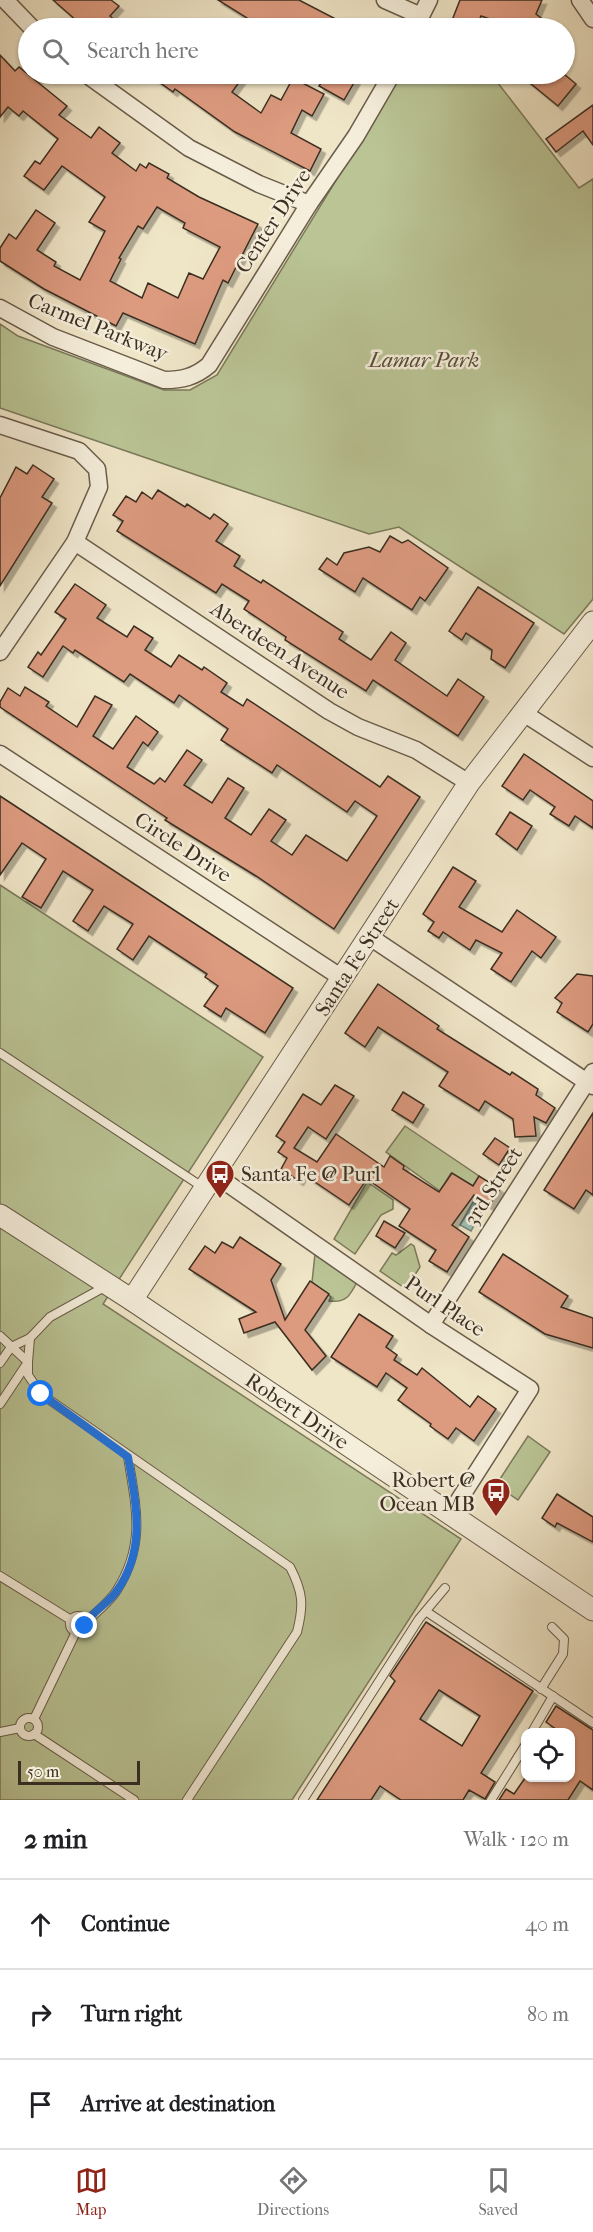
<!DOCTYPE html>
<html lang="en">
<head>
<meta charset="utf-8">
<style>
	:root { --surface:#fff; --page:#f6f6f6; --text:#202124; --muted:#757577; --line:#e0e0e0; --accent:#8f2418 }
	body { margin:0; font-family:"IM FELL French Canon",serif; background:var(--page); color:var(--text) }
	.controls { position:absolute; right:18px; bottom:18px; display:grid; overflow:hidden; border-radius:12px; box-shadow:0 2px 4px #0004 }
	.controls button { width:54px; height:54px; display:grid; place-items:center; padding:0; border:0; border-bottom:2px solid var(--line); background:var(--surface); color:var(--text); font:30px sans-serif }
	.scale { position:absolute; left:18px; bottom:15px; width:122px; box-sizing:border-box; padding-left:6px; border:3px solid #3c2f21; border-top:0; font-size:16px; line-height:21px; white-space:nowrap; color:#3c2f21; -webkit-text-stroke:4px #f5eedb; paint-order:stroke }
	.stop { position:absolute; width:18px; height:18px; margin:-14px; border:4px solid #1a73e8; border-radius:50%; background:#fff }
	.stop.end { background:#1a73e8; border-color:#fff; box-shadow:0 2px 6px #0008 }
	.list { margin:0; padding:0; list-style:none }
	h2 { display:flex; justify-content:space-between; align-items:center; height:78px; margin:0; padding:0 24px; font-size:26px }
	h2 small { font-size:20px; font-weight:400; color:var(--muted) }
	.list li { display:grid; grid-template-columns:39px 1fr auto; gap:18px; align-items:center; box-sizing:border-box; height:90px; padding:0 24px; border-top:2px solid var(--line) }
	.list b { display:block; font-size:22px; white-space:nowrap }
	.list em { font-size:20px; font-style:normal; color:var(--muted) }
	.icon { flex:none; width:33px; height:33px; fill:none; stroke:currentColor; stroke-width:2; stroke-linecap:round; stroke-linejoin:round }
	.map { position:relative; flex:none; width:593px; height:1800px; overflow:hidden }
	.search { position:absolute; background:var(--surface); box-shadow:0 2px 4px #0004; left:18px; right:18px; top:18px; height:66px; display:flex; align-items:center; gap:15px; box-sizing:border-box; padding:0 21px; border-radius:33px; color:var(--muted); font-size:22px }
	.sheet { height:348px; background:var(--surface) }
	nav { display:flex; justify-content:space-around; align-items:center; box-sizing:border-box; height:84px; border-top:2px solid var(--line); background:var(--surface); font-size:16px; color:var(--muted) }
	nav a { display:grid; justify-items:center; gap:3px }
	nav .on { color:var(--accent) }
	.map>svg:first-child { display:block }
</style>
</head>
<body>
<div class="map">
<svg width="593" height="1800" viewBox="0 0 593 1800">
	<defs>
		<filter id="shadow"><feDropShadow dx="4.5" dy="4.5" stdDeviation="0" flood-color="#0004"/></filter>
	</defs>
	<rect width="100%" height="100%" fill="#efe5c7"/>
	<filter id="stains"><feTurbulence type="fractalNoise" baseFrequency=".00333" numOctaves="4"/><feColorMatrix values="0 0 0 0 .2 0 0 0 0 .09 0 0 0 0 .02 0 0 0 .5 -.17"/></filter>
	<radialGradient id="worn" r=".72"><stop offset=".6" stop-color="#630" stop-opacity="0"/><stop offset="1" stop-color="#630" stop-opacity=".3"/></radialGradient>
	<g fill="#bac495" stroke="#7b7a5b" stroke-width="1.5">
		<polygon points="401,74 491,74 579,188 593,179 593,599 564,634 399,527 369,534 0,408 0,324 18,336 164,390 190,390 217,375"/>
		<polygon points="0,885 263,1057 103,1304 461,1539 292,1800 0,1800"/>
		<polygon points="405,1126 479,1176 473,1186 451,1173 440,1191 386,1152"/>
		<polygon points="367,1182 393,1200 393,1209 381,1215 355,1254 334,1239"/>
		<polygon points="411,1244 414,1246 420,1267 406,1289 380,1271 392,1253 396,1255"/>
		<path d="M315,1254l42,28c-7,14 -11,21 -28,19l2,-4 -19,-15z"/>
		<polygon points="528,1436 550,1452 518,1500 496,1485"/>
	</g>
	<polygon fill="#9abfb5" stroke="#74857a" stroke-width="1.5" points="473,1202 483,1209 471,1231 460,1225"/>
	<g fill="#dc9a7f" stroke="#3c2f21" stroke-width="1.5" fill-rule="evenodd" filter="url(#shadow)">
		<polygon points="53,0 111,0 119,6 110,16 124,28 85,28"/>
		<polygon points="218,0 299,0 353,28 263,28"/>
		<polygon points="460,0 542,0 536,14 554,28 517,28 481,16 476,28 449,28"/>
		<path d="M0,55l15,16 4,-4 48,39 -8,9 32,23 8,-11 21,16 -8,10 24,18 4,-7 6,4 3,-5 20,11 -2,4 32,19 59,27 -30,59 -5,-3 -28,64 -72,-31 -7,13 -72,-37 -44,-28v-13l9,-14 7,5 20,-29 19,13 -18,27 19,12 -2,4 26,14 25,-49 -16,-9 16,-25 -43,-31 -18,24 -20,-14 11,-15 5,3 18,-25 -35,-28 -4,5 -11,-9 -8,10zM157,207l28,16 -2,5 37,19 -17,32 -14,-6 -11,25 -30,-15 -6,15 -32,-17 11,-22 -2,-1 19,-32 5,3z"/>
		<polygon points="148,74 245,74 232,92 261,113 271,95 281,100 293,78 324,94 312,116 302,110 291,133 321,149 310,171 235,132 175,89 173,92"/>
		<polygon points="327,74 359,74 344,100 319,86"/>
		<polygon points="519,74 564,74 576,84 558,106"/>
		<polygon points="593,105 593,145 583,131 556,152 546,139"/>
		<polygon points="33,465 54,479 42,497 52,503 0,586 0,498 16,467 27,474"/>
		<polygon points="158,490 185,507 187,504 210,519 214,514 228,524 216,541 240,556 234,566 261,583 263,580 343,632 339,639 371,660 391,632 406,643 395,660 447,696 458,679 484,697 458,736 373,680 366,691 285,640 286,637 244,609 249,601 222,584 216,593 117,531 123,521 113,515 126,496 136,502 142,492 152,499"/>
		<polygon points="390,536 402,543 408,540 448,568 425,601 420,597 412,610 363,578 355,592 319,569 327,558 337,565 344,553 369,547 380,552"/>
		<polygon points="75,584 106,605 97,618 127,637 134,626 153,638 145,650 171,667 179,655 202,670 204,667 227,683 221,692 243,706 247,699 380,787 388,776 420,797 334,929 256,876 165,820 167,818 0,707 0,702 8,688 20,696 25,687 49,702 46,706 77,727 95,696 112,705 93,736 113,749 136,716 158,732 148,746 143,742 127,767 154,784 160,778 165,782 187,750 202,760 184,785 212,803 228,778 244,788 225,818 251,835 269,809 286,820 271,841 292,855 306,835 347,861 377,816 355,801 347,812 277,765 272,773 221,740 228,729 179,695 174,703 130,674 124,682 75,650 73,653 63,646 43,677 28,667 38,652 41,655 66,619 55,612"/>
		<polygon points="478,587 534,623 505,668 491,659 492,650 466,633 462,640 449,631"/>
		<polygon points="524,754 593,801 593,828 575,816 569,826 550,814 555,807 530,790 523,800 502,786"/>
		<polygon points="0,796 293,988 265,1033 226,1008 221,1017 204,1006 218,986 205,977 207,974 149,936 133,960 117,949 133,924 104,906 88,931 73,921 93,890 63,871 41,908 22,897 46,859 22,843 0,875"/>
		<polygon points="510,812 532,826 517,850 496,834"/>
		<polygon points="453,867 476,881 459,907 502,932 517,910 556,937 541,958 532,951 511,982 491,969 502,953 476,940 470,950 443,932 439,938 428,931 434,922 423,914"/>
		<polygon points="577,974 593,976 593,1024 588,1032 557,1012 562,1003 555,998"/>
		<polygon points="378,984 439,1026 437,1029 510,1075 512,1072 538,1089 536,1095 555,1108 546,1123 534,1117 536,1136 515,1137 513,1119 485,1101 479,1111 439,1086 448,1072 378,1027 365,1047 345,1033"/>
		<polygon points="335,1085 354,1096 326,1139 308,1127 294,1148 317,1162 336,1134 384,1167 390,1156 404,1166 403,1169 439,1192 452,1173 473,1186 479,1176 500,1189 489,1206 474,1195 452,1225 469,1237 447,1272 429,1261 436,1250 399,1226 410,1209 367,1179 349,1205 303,1174 299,1181 281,1169 287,1158 278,1152 285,1142 276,1136 303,1094 321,1105"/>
		<polygon points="403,1092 424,1105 413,1123 392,1110"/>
		<polygon points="593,1113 593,1195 586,1190 574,1209 544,1190"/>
		<polygon points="495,1138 510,1148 499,1165 483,1154"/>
		<polygon points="384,1221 405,1233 395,1248 376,1236"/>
		<polygon points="240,1237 281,1264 271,1280 285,1320 310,1281 329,1294 305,1330 326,1356 312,1370 275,1322 244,1333 239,1319 256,1312 189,1269 205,1246 215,1253 222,1242 233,1248"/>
		<polygon points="503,1254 568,1296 561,1307 593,1318 593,1348 545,1334 479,1292"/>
		<polygon points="359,1314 393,1336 386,1347 397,1355 394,1360 417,1375 422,1368 470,1407 478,1396 496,1409 474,1441 456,1428 448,1439 430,1426 431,1424 398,1400 407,1388 386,1373 377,1387 331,1357"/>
		<polygon points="557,1494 593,1517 593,1542 557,1523 555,1527 542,1518"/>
		<path d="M426,1622l107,69 -52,82 14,9 -10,17 -16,-9 -6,10h-62l-21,-14 -9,14h-54l78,-119 -5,-5zM439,1690l41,26 -18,30 -42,-27z"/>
		<polygon points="556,1706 593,1730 593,1790 580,1781 568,1800 499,1800 506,1789 514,1794 525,1778 570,1778 570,1732 560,1732 546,1722"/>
	</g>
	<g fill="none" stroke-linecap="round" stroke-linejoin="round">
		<g stroke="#695c4a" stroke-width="10">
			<g id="service">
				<polyline points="0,1053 204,1188"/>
				<path d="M0,1336l28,26v13l13,19 249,173c13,25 14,38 7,65l-110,168"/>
				<polyline points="0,1363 11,1347 30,1338 50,1317 108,1285"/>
				<polyline points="0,1404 28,1362 30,1338"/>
				<polyline points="0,1576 71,1620"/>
				<polyline points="427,1612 593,1723"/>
				<circle cx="78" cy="1624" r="8"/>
				<path d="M85,1623c10,-10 25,-21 32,-33 29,-46 19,-83 11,-133"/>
				<polyline points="541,1689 563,1654 564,1639 552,1627"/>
				<circle cx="29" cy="1727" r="9"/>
				<polyline points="34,1719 76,1632"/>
				<polyline points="0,1732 20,1728"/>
				<polyline points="532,1732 553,1696"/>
				<polyline points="34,1734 134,1800"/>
				<polyline points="303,1800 419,1619 445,1588"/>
				<polyline points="491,1800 526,1744"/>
			</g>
		</g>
		<g stroke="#695c4a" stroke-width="19">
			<g id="minor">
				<polyline points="5,0 32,28"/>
				<polyline points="385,0 421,16"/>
				<polyline points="580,0 593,19"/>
				<polyline points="415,28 429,0"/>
				<polyline points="86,74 189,148 259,184 309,204"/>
				<path d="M0,308l53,29 111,43c18,0 31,-3 45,-15l100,-161 47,-68 36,-62"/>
				<polyline points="0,425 79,451 97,469 99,487 75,542 0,652"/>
				<polyline points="75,542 329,711 358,727 416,750 469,783"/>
				<polyline points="522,712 593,758"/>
				<polyline points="0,754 342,978"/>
				<polyline points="370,937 593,1086"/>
				<polyline points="214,1174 431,1325 530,1389 450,1514"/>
				<polyline points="431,1325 593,1072"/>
			</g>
		</g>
		<g stroke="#695c4a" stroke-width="23">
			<g id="tertiary">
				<polyline points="0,1215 132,1300 593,1610"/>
				<polyline points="132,1300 469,783 593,622"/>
			</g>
		</g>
		<use href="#service" stroke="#f5eedb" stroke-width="8"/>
		<use href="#minor" stroke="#f5eedb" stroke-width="16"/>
		<use href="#tertiary" stroke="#f5eedb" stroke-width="21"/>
	</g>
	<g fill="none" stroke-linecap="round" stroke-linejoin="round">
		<path stroke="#1a73e8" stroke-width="8" d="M41,1394l87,63c8,46 19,93 -12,135 -8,12 -27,21 -31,34"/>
	</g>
	<defs>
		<g id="bus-pin" transform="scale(1.5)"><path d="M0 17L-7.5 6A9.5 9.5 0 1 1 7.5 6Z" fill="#8f2418" stroke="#f5eedb"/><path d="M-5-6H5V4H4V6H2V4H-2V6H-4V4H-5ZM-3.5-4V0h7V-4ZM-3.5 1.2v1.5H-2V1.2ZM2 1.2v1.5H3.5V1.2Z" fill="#fff"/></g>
	</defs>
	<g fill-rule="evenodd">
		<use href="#bus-pin" x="220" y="1174"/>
		<use href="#bus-pin" x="496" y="1492"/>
	</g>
	<g text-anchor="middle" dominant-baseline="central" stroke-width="5" stroke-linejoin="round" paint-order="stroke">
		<g font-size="21" fill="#3c2f21" stroke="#f5eedb">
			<text transform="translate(273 221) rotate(-57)">Center Drive</text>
			<text transform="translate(98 327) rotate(22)">Carmel Parkway</text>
			<text transform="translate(280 650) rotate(33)">Aberdeen Avenue</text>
			<text transform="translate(183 847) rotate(33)">Circle Drive</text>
			<text transform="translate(357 957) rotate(-57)">Santa Fe Street</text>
			<text transform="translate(493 1186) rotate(-57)">3rd Street</text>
			<text transform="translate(445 1306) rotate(34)">Purl Place</text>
			<text transform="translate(297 1411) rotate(34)">Robert Drive</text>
		</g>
		<g font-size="21" font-style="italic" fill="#554d38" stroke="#f5eedb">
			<text x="424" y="360">Lamar Park</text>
		</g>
		<g font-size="21" fill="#3c2f21" stroke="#f5eedb" text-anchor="start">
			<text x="241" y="1174">Santa Fe @ Purl</text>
			<text x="475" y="1480" text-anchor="end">Robert @<tspan x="475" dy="24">Ocean MB</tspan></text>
		</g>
	</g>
	<rect width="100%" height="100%" filter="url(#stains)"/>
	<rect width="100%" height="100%" fill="url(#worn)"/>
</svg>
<div class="controls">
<button><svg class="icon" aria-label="locate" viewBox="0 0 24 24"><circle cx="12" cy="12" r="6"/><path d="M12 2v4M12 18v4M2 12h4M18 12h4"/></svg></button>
</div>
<div class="scale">50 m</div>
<div class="stop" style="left:41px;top:1394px"></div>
<div class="stop end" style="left:85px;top:1626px"></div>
<div class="search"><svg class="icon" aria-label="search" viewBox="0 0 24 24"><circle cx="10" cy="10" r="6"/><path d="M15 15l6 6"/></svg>Search here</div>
</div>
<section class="sheet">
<h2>2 min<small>Walk · 120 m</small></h2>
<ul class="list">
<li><svg class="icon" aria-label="ahead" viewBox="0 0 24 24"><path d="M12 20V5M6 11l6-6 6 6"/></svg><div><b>Continue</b></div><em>40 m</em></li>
<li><svg class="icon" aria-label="right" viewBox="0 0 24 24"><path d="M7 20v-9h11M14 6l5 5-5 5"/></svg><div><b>Turn right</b></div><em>80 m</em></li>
<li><svg class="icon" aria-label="arrive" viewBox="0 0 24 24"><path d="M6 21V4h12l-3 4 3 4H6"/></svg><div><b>Arrive at destination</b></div></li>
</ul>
</section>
<nav>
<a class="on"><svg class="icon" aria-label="map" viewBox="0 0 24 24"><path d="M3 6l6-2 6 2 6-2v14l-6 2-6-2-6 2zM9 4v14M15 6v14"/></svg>Map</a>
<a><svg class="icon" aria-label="directions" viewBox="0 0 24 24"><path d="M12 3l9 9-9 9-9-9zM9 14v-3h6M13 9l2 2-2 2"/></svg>Directions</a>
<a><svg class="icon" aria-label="saved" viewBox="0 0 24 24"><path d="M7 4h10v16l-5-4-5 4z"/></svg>Saved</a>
</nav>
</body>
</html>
